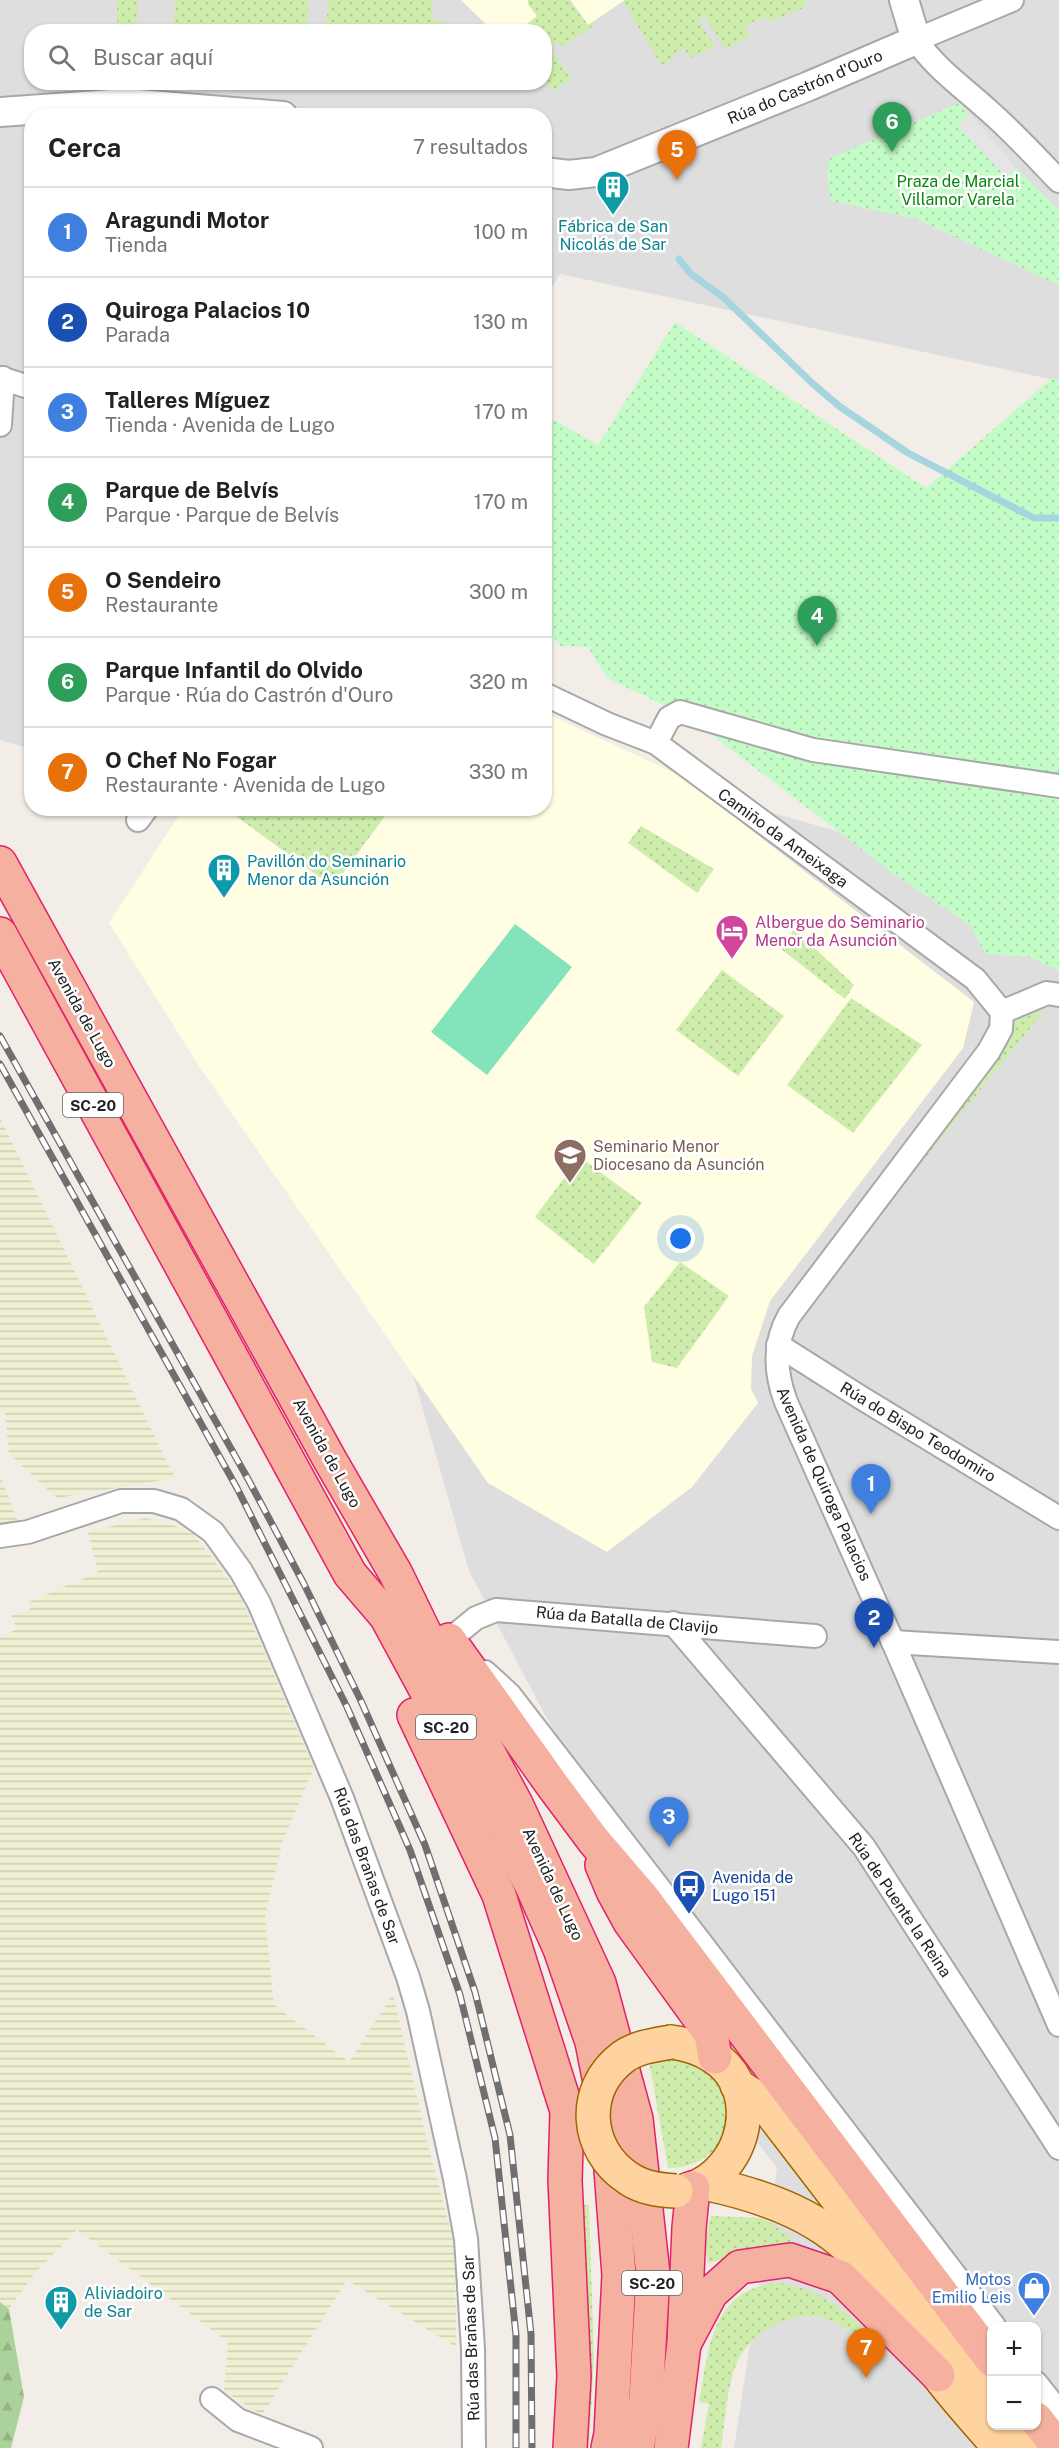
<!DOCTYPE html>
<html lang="es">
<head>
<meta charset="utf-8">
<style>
	:root { --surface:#fff; --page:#f2f2f2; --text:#222; --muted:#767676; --line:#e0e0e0; --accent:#0b8043 }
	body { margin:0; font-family:"Public Sans",sans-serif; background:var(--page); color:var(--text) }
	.controls { position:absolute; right:18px; bottom:18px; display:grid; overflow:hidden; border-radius:12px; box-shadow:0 2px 4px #0004 }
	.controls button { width:54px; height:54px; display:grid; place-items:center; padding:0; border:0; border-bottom:2px solid var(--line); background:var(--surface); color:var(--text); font:30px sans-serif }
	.you { position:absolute; left:681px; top:1239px; width:21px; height:21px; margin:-15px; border:4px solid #fff; border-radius:50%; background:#1a73e8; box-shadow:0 0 0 9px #1a73e833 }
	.badge { display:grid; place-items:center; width:39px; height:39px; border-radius:50%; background:var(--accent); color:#fff; font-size:20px; font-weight:700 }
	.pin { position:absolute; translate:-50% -50px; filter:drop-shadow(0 2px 3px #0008) }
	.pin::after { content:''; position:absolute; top:32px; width:21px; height:18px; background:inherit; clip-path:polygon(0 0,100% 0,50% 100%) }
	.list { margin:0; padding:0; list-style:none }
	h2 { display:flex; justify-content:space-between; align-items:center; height:78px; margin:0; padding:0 24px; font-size:26px }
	h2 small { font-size:20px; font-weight:400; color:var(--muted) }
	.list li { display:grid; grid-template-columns:39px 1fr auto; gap:18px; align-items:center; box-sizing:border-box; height:90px; padding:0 24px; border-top:2px solid var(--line) }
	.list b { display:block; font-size:22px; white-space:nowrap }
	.list p { margin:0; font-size:20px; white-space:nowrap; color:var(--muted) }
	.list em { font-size:20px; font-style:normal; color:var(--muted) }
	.icon { flex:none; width:33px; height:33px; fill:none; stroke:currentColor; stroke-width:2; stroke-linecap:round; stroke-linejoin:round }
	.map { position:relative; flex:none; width:1059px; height:2448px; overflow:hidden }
	.search { position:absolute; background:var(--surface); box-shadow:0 2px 4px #0004; left:24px; top:24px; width:528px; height:66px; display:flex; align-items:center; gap:15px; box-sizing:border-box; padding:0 21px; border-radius:24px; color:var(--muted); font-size:22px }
	.panel { position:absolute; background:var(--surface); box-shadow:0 2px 4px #0004; left:24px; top:108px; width:528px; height:708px; border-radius:24px }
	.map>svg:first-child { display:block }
</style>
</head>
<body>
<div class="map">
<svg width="1059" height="2448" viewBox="0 0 1059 2448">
	<defs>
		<pattern id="farmland-rules" width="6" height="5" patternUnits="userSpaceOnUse" patternTransform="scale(1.5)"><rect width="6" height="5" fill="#eff0d2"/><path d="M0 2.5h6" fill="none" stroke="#cdceb4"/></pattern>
		<pattern id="grass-dots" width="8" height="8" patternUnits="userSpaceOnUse" patternTransform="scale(1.5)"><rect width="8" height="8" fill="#ceedac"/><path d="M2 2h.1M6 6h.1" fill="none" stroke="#b1cb94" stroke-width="1.8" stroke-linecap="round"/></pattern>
		<pattern id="forest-firs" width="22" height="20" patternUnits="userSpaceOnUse" patternTransform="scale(1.5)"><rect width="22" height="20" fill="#acd29b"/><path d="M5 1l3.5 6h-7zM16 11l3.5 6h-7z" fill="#94b485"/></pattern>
		<pattern id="park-dots" width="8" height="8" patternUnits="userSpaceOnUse" patternTransform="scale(1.5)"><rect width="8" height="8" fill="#c4fcc7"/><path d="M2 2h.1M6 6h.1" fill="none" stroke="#a8d8ab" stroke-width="1.8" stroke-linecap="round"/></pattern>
	</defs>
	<rect width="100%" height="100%" fill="#f2eee7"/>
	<g fill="#dfdede" fill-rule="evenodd">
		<path d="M0,0h1059v381l-499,-107 -15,25 -1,-183h-512l-1,633 -31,-9zM32,32h512v50h-512z"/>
		<path d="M637,774l422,121v1553h-325l43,-280 -63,-82 -94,-229 -151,-286 -155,-545zM992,2326h44v100h-44z"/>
	</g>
	<g fill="#fffee3">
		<polygon points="461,0 528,0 528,4 537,16 519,31 493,31"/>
		<polygon points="570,0 625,0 588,25"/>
		<polygon points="545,713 681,776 974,1002 963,1048 770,1301 752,1356 751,1389 758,1403 692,1487 607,1552 488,1483 199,1066 109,923 183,809 544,808"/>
	</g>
	<g fill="url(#farmland-rules)">
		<polygon points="0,1119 6,1130 175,1478 57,1498 9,1454 5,1411 0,1411"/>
		<polygon points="0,1475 19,1525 0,1529"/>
		<polygon points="145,1518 168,1523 193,1534 238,1591 314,1768 282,1843 265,1917 274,2005 349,2062 393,1994 428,2145 455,2247 456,2347 347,2280 262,2415 224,2391 228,2342 77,2230 34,2274 9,2309 0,2302 0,1638 17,1629 11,1615 30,1610 29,1602 98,1572 88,1532"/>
	</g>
	<g fill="url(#grass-dots)">
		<polygon points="117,0 137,0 137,30 117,29"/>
		<polygon points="175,0 309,0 307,29 325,31 329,0 428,0 433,4 431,19 448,24 447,32 174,31"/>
		<polygon points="528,0 570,0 588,25 594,21 596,24 563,47 559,42 549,47 571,79 554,91 545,81 544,32 519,31 537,16 528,4"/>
		<polygon points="625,0 804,0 806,7 768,22 765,17 745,25 750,37 724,49 705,16 698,21 715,46 690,58 684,49 672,56 673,59 661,65 623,1"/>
		<polygon points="226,809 390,809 333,887"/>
		<polygon points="641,826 714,869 697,893 628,843"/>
		<polygon points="794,929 854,985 845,999 781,949"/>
		<polygon points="722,970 784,1016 738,1076 676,1030"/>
		<polygon points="851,998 922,1045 853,1133 787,1085"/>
		<polygon points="1045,1010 922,1162 794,1329 789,1321 975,1080 1015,1020"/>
		<polygon points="580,1157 642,1203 594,1264 535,1217"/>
		<polygon points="680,1262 729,1296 677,1368 652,1362 644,1307"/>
		<path d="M664,2058c86,0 83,110 4,110l-19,-107z"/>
		<polygon points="583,2205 589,2205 594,2361 589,2447 583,2447 587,2361"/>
		<polygon points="711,2216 763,2218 795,2240 709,2263 703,2246"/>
		<path d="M778,2282c36,7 68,24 91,54l-6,5c-11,-8 -23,-18 -36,-22 -34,-11 -79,13 -91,46 -9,22 -11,59 -15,83h-20l8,-44 -10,-2c7,-35 9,-82 39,-105 11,-9 26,-12 40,-15z"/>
	</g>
	<polygon fill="url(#forest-firs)" points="0,2302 9,2309 24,2397 11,2448 0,2448"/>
	<g fill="url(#park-dots)">
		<polygon points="959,103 969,113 958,126 1007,178 1016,168 1059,210 1059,285 917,219 831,201 827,174 830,158"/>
		<polygon points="675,322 926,488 1052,378 1059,381 1059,971 1031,957 986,954 970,925 894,874 700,726 659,703 607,678 588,647 561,646 545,627 545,415 598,445"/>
	</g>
	<polygon fill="#83e3bb" points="515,924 572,967 487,1075 431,1032"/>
	<polygon fill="#e5e5e5" points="969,113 1016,168 1007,178 958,125"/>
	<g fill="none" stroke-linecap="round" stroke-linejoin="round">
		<polyline stroke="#a6d5e0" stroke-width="7" points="679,259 691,274 723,297 812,383 839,406 908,453 1034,518 1059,518"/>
		<g stroke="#a8a8a8" stroke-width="26">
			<g id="minor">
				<path d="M1012,0l-96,40c20,29 48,48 73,71 25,22 47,46 70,70"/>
				<polyline points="0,378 32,388"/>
				<polyline points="0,425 3,378"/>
				<polyline points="544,694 607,724 656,743 975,979 1002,1012"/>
				<polyline points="656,743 669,718 680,712 813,750 1059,786"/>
				<polyline points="138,820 147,808"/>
				<path d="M1002,1012l-1,17 -12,22 -200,265c-16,28 -14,57 -3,86l107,240 166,383"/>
				<polyline points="1002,1012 1047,993 1059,995"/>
				<polyline points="778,1345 860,1397 1059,1518"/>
				<polyline points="0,1536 28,1532 121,1501 154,1501 181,1509 213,1532 241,1571 259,1603 342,1798 408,1977 418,2011 455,2179 466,2239 473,2349 474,2448"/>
				<polyline points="673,1623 864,1847 1059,2148"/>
				<polyline points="893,1642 1059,1652"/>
				<polyline points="460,1650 449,1640 476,1618 496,1610 815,1636"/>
				<polyline points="485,1672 509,1694 659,1888 994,2326"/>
				<polyline points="1036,2383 1059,2412"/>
				<polyline points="212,2399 238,2420 311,2448"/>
			</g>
		</g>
		<g stroke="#a8a8a8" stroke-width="32">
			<g id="tertiary">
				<polyline points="0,112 126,103 283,116"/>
				<polyline points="544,172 569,175 596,172 809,86 916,40 904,0"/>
			</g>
		</g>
		<g stroke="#9e6500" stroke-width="36">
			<g id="primary">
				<path d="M671,2042c16,2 29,6 43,15 38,25 37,79 9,110 -8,10 -22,20 -34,22"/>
				<polyline points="737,2085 763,2102 992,2400"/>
				<path d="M704,2183c61,13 123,34 163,85 26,34 45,73 71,107 19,25 41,49 62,73"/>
				<polyline points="1014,2426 1035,2448"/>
			</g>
		</g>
		<g stroke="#e32169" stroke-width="36">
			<g id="trunk">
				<polyline points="0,863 330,1460 396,1574 431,1646 516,1804 599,1983 636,2119 653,2274 646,2399 637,2448"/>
				<polyline points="0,934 350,1574 386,1616 532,1886 560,1949 592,2042 607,2118 619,2275 611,2434 608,2448"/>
				<polyline points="449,1640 553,1786 594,1841 642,1897 992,2360"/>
				<polyline points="414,1715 499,1895 567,2111 565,2180 574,2376 570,2448"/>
				<polyline points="602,1865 613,1891 630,1922 711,2034 715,2057"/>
				<polyline points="684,2344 711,2293 740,2267 790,2260 840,2277 938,2375"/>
				<polyline points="1036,2419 1059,2448"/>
				<polyline points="671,2448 684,2344 689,2228 693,2188"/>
			</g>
		</g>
		<use href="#minor" stroke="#fff" stroke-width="22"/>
		<use href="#tertiary" stroke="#fff" stroke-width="28"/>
		<use href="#primary" stroke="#ffd39f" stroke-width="33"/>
		<use href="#trunk" stroke="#f5b0a0" stroke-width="33"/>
		<g stroke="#6f6f6f" stroke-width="7">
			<g id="rail">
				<polyline points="0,1036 248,1479 304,1584 361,1701 425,1845 475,1992 510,2135 531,2334 532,2448"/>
				<polyline points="0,1064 237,1488 347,1707 410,1850 460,1995 495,2138 516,2335 516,2448"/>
			</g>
		</g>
		<use href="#rail" stroke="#fff" stroke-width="4.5" stroke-dasharray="14" stroke-linecap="butt"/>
		<g stroke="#9e6500" stroke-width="36" stroke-linecap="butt">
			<path id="primary-bridge" d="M671,2042c-17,3 -34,5 -48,15 -43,32 -38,93 5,121 14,10 31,12 48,13"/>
		</g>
		<use href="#primary-bridge" stroke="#ffd39f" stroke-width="33"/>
	</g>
	<defs>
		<g id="building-pin" transform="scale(1.725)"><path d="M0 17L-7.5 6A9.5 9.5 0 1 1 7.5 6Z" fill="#0f9aa8" stroke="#fff"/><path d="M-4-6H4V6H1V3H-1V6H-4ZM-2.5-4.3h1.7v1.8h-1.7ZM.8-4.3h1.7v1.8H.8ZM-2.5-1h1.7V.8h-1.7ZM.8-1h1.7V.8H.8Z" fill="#fff"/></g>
		<g id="hotel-pin" transform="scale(1.725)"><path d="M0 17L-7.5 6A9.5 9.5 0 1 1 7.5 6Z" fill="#d1479c" stroke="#fff"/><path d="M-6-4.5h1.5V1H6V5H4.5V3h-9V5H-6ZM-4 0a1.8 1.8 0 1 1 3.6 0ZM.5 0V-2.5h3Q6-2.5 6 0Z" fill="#fff"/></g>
		<g id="school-pin" transform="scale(1.725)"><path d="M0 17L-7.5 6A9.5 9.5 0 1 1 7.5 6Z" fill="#8d6e63" stroke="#fff"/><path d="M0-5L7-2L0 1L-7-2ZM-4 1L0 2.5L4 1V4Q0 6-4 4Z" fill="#fff"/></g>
		<g id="bus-pin" transform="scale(1.725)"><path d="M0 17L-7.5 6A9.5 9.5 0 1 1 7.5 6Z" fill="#1a4fb4" stroke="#fff"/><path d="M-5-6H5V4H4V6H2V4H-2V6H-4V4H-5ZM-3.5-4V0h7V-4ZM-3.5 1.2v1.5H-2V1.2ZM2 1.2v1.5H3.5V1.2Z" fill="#fff"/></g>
		<g id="shop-pin" transform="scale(1.725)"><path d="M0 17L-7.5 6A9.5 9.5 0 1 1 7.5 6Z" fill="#3f7fe0" stroke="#fff"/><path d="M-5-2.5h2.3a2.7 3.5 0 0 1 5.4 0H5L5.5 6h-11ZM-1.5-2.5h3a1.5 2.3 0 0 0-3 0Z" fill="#fff"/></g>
	</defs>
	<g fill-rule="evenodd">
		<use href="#building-pin" x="613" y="187"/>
		<use href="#building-pin" x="224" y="870"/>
		<use href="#hotel-pin" x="732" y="931"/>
		<use href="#school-pin" x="570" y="1155"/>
		<use href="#bus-pin" x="689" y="1886"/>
		<use href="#shop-pin" x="1034" y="2288"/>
		<use href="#building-pin" x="61" y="2302"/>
	</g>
	<g text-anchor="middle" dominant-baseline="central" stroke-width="5" stroke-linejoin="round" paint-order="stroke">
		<g fill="#fff" stroke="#646464" stroke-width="1.5">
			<rect x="63" y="1093" width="60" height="24" rx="4.5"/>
			<rect x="416" y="1715" width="60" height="24" rx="4.5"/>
			<rect x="622" y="2271" width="60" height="24" rx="4.5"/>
		</g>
		<g font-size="15" font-weight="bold" fill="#212121">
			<text x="93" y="1105">SC-20</text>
			<text x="446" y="1727">SC-20</text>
			<text x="652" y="2283">SC-20</text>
		</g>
		<g font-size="16" fill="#212121" stroke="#fff">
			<text transform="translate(805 87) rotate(-23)">Rúa do Castrón d'Ouro</text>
			<text transform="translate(783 838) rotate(36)">Camiño da Ameixaga</text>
			<text transform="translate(82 1013) rotate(61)">Avenida de Lugo</text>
			<text transform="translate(918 1432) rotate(31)">Rúa do Bispo Teodomiro</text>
			<text transform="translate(327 1453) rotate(61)">Avenida de Lugo</text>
			<text transform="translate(824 1484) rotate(66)">Avenida de Quiroga Palacios</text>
			<text transform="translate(627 1620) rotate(5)">Rúa da Batalla de Clavijo</text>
			<text transform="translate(367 1866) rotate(70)">Rúa das Brañas de Sar</text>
			<text transform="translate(553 1884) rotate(65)">Avenida de Lugo</text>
			<text transform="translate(900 1905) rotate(56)">Rúa de Puente la Reina</text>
			<text transform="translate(471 2338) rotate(-92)">Rúa das Brañas de Sar</text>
		</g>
		<g font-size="16" fill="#07870e" stroke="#fff">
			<text x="958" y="181">Praza de Marcial<tspan x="958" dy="18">Villamor Varela</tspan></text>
		</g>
		<g font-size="16" fill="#0d838f" stroke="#fff" text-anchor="start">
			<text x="613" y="226" text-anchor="middle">Fábrica de San<tspan x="613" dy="18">Nicolás de Sar</tspan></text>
			<text x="247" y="861">Pavillón do Seminario<tspan x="247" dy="18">Menor da Asunción</tspan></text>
			<text x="84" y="2293">Aliviadoiro<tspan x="84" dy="18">de Sar</tspan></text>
		</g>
		<g font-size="16" fill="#b23c85" stroke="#fff" text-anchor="start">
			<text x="755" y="922">Albergue do Seminario<tspan x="755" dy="18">Menor da Asunción</tspan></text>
		</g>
		<g font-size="16" fill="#785e54" stroke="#fff" text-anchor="start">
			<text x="593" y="1146">Seminario Menor<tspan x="593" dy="18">Diocesano da Asunción</tspan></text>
		</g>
		<g font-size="16" fill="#164399" stroke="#fff" text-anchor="start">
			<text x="712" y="1877">Avenida de<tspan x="712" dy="18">Lugo 151</tspan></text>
		</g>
		<g font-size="16" fill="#366cbe" stroke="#fff" text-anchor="end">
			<text x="1011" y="2279">Motos<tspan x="1011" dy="18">Emilio Leis</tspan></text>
		</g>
	</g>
</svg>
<div class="controls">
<button>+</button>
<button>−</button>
</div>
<div class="you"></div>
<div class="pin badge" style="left:871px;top:1514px;background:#3f7fe0">1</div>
<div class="pin badge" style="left:874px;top:1648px;background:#1a4fb4">2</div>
<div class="pin badge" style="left:669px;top:1847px;background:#3f7fe0">3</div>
<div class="pin badge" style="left:817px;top:646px;background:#2e9e5b">4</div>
<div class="pin badge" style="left:677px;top:180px;background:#e8710a">5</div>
<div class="pin badge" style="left:892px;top:152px;background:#2e9e5b">6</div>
<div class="pin badge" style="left:866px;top:2378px;background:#e8710a">7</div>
<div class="search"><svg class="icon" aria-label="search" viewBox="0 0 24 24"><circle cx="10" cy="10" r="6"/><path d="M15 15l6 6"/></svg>Buscar aquí</div>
<section class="panel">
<h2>Cerca<small>7 resultados</small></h2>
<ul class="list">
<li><span class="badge" style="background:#3f7fe0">1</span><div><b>Aragundi Motor</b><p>Tienda</p></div><em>100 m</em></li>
<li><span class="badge" style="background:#1a4fb4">2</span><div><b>Quiroga Palacios 10</b><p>Parada</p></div><em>130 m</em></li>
<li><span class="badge" style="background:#3f7fe0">3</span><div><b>Talleres Míguez</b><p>Tienda · Avenida de Lugo</p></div><em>170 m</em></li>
<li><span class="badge" style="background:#2e9e5b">4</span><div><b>Parque de Belvís</b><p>Parque · Parque de Belvís</p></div><em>170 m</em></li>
<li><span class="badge" style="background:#e8710a">5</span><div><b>O Sendeiro</b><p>Restaurante</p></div><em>300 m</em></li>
<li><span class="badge" style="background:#2e9e5b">6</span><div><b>Parque Infantil do Olvido</b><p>Parque · Rúa do Castrón d'Ouro</p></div><em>320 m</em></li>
<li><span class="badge" style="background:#e8710a">7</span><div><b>O Chef No Fogar</b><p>Restaurante · Avenida de Lugo</p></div><em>330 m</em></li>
</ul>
</section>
</div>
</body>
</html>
